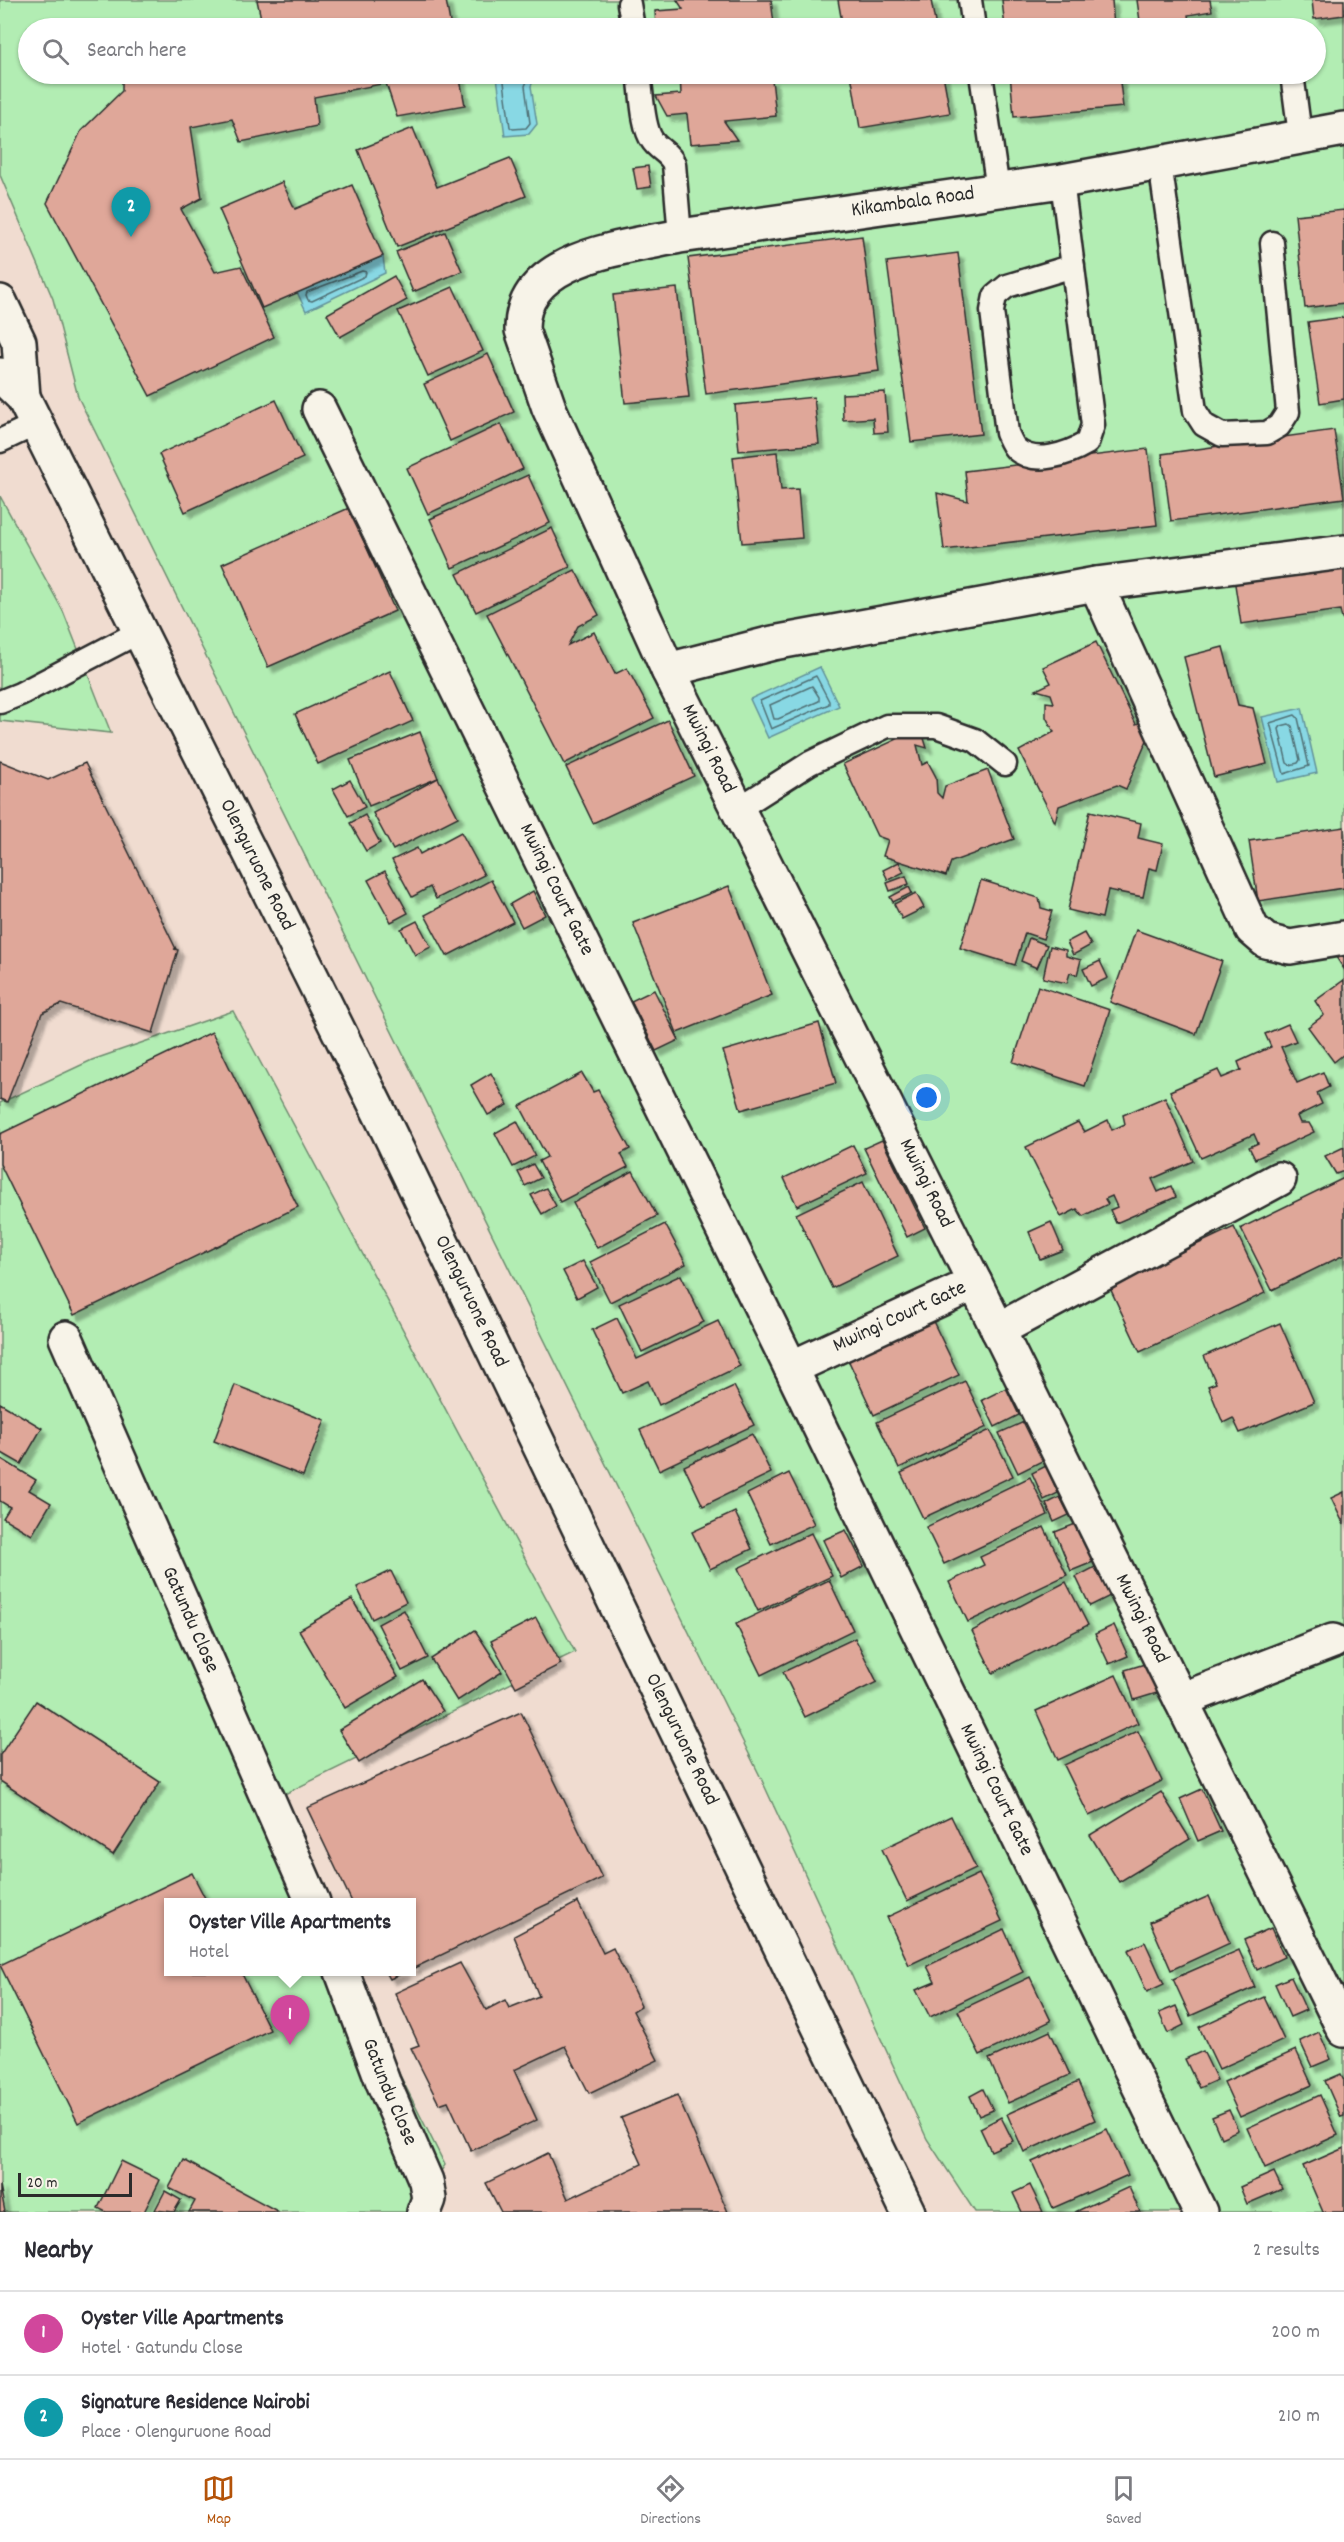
<!DOCTYPE html>
<html lang="en">
<head>
<meta charset="utf-8">
<style>
	:root { --surface:#fff; --page:#f7f7f7; --text:#2b2b33; --muted:#7c7c81; --line:#e1e1e2; --accent:#b45309 }
	body { margin:0; font-family:Dekko,sans-serif; background:var(--page); color:var(--text) }
	.scale { position:absolute; left:18px; bottom:15px; width:114px; box-sizing:border-box; padding-left:6px; border:3px solid #2b2b2b; border-top:0; font-size:16px; line-height:21px; white-space:nowrap; color:#2b2b2b; -webkit-text-stroke:4px #f7f3e8; paint-order:stroke }
	.you { position:absolute; left:927px; top:1098px; width:21px; height:21px; margin:-15px; border:4px solid #fff; border-radius:50%; background:#1a73e8; box-shadow:0 0 0 9px #1a73e833 }
	.badge { display:grid; place-items:center; width:39px; height:39px; border-radius:50%; background:var(--accent); color:#fff; font-size:20px; font-weight:700 }
	.pin { position:absolute; translate:-50% -50px; filter:drop-shadow(0 2px 3px #0008) }
	.pin::after { content:''; position:absolute; top:32px; width:21px; height:18px; background:inherit; clip-path:polygon(0 0,100% 0,50% 100%) }
	.popup { position:absolute; left:164px; top:1898px; width:252px; height:78px; box-sizing:border-box; display:grid; place-content:center; border-radius:0px; background:var(--surface); filter:drop-shadow(0 2px 4px #0005); font-size:20px; white-space:nowrap; color:var(--muted) }
	.popup b { font-size:22px; color:var(--text) }
	.popup::after { content:''; position:absolute; left:50%; top:100%; margin-left:-12px; border:12px solid transparent; border-top-color:var(--surface) }
	.list { margin:0; padding:0; list-style:none }
	h2 { display:flex; justify-content:space-between; align-items:center; height:78px; margin:0; padding:0 24px; font-size:26px }
	h2 small { font-size:20px; font-weight:400; color:var(--muted) }
	.list li { display:grid; grid-template-columns:39px 1fr auto; gap:18px; align-items:center; box-sizing:border-box; height:84px; padding:0 24px; border-top:2px solid var(--line) }
	.list b { display:block; font-size:22px; white-space:nowrap }
	.list p { margin:0; font-size:20px; white-space:nowrap; color:var(--muted) }
	.list em { font-size:20px; font-style:normal; color:var(--muted) }
	.icon { flex:none; width:33px; height:33px; fill:none; stroke:currentColor; stroke-width:2; stroke-linecap:round; stroke-linejoin:round }
	.map { position:relative; flex:none; width:1344px; height:2212px; overflow:hidden }
	.search { position:absolute; background:var(--surface); box-shadow:0 2px 4px #0004; left:18px; right:18px; top:18px; height:66px; display:flex; align-items:center; gap:15px; box-sizing:border-box; padding:0 21px; border-radius:33px; color:var(--muted); font-size:22px }
	.sheet { height:246px; background:var(--surface) }
	nav { display:flex; justify-content:space-around; align-items:center; box-sizing:border-box; height:84px; border-top:2px solid var(--line); background:var(--surface); font-size:16px; color:var(--muted) }
	nav a { display:grid; justify-items:center; gap:3px }
	nav .on { color:var(--accent) }
	.map>svg:first-child { display:block }
</style>
</head>
<body>
<div class="map">
<svg width="1344" height="2212" viewBox="0 0 1344 2212">
	<defs>
		<filter id="shadow"><feDropShadow dx="5.5" dy="5.5" stdDeviation="1.5" flood-color="#0004"/></filter>
	</defs>
	<rect width="100%" height="100%" fill="#f0dcd0"/>
	<filter id="ink" filterUnits="userSpaceOnUse"><feTurbulence type="fractalNoise" baseFrequency=".0167" numOctaves="2"/><feDisplacementMap in="SourceGraphic" scale="12" xChannelSelector="R" yChannelSelector="G"/><feConvolveMatrix kernelMatrix="1 2 1 2 8 2 1 2 1" color-interpolation-filters="sRGB"/></filter>
	<g filter="url(#ink)">
		<g fill="#b2edb3" stroke="#6e8c6f" stroke-width="1.5" fill-rule="evenodd">
			<path d="M0,0h1344v2212h-369l-48,-73 -168,-365 -681,-1377 -25,-98 -53,-124zM28,28h1288v46h-1288z"/>
			<polygon points="0,496 63,611 111,733 0,721"/>
			<polygon points="233,1011 575,1652 264,1804 313,1902 168,1902 168,1972 348,1972 445,2165 414,2212 0,2212 0,1103 92,1060"/>
		</g>
		<g fill="#88d8e4" stroke="#63939a" stroke-width="1.5">
			<polygon points="507,74 536,74 531,86 537,124 529,134 505,136 497,77"/>
			<polygon points="383,256 385,273 306,311 296,290"/>
			<polygon points="820,667 839,706 768,738 750,699"/>
			<polygon points="1302,708 1317,773 1278,782 1262,717"/>
		</g>
		<g fill="none" stroke-linecap="round" stroke-linejoin="round">
			<g stroke="#507075" stroke-width="1.5">
				<polyline points="506,74 504,82 510,127 513,129 526,128 530,123 525,86 530,74"/>
				<polygon points="362,271 366,272 365,276 312,301 308,300 306,295 307,292"/>
				<polygon points="816,676 829,701 829,704 771,729 760,701"/>
				<polygon points="812,686 819,697 819,701 778,719 774,719 770,705"/>
				<polygon points="1295,715 1298,718 1309,766 1284,774 1270,723"/>
				<polygon points="1289,724 1292,726 1300,760 1298,763 1290,765 1287,763 1279,729 1281,726"/>
			</g>
		</g>
		<g fill="#dfa799" stroke="#2b2b2b" stroke-width="1.5" filter="url(#shadow)">
			<polygon points="257,0 446,0 451,28 260,28 263,28"/>
			<polygon points="677,0 771,0 774,24 735,28 656,28 655,11 683,9"/>
			<polygon points="838,0 931,0 936,28 843,28"/>
			<polygon points="1002,0 1112,0 1114,28 1005,28"/>
			<polygon points="1137,0 1210,0 1212,11 1188,15 1190,28 1141,28"/>
			<polygon points="1312,0 1344,0 1344,15 1314,19"/>
			<polygon points="122,74 459,74 465,105 397,117 386,83 314,97 317,126 241,142 232,119 191,127 202,198 181,209 215,272 241,266 274,337 150,396 47,203 81,131 122,91"/>
			<polygon points="680,74 741,74 742,82 772,79 776,116 724,121 737,140 690,144 687,114 667,116 656,96 681,94"/>
			<polygon points="851,74 943,74 950,113 860,128"/>
			<polygon points="1010,74 1119,74 1123,107 1014,117"/>
			<polygon points="413,128 437,187 510,158 526,196 397,247 358,150"/>
			<polygon points="648,166 651,187 637,189 633,168"/>
			<polygon points="282,182 295,209 352,185 383,256 262,308 219,209"/>
			<polygon points="1344,210 1344,303 1305,308 1295,215"/>
			<polygon points="445,232 462,271 413,292 396,252"/>
			<polygon points="862,236 879,371 706,394 688,258"/>
			<polygon points="958,253 981,434 911,442 887,262"/>
			<polygon points="394,276 407,300 340,337 327,314"/>
			<polygon points="453,287 483,351 428,376 398,311"/>
			<polygon points="677,288 689,397 625,403 613,295"/>
			<polygon points="1344,317 1344,399 1320,403 1308,322"/>
			<polygon points="488,354 514,412 450,441 424,384"/>
			<polygon points="885,392 888,432 874,433 873,418 843,420 842,394"/>
			<polygon points="814,397 819,444 739,451 735,405"/>
			<polygon points="276,400 303,458 185,512 159,454"/>
			<polygon points="501,424 523,469 428,514 407,468"/>
			<polygon points="1334,430 1344,498 1171,521 1162,454"/>
			<polygon points="1148,449 1157,525 944,550 937,493 968,501 965,471"/>
			<polygon points="777,452 781,490 798,489 802,538 742,543 733,457"/>
			<polygon points="528,475 550,523 452,568 430,519"/>
			<polygon points="349,508 395,611 268,667 222,564"/>
			<polygon points="552,528 570,567 476,612 457,574"/>
			<polygon points="1344,562 1344,619 1342,619 1340,610 1241,624 1234,578"/>
			<polygon points="575,570 599,615 578,626 568,645 594,632 615,674 627,668 654,718 564,764 487,614"/>
			<polygon points="1096,642 1136,724 1146,720 1151,731 1126,789 1117,785 1059,806 1055,822 1019,751 1054,732 1046,717 1046,702 1054,703 1051,694 1036,690 1051,683 1043,667"/>
			<polygon points="1223,647 1238,705 1253,708 1267,764 1214,777 1184,657"/>
			<polygon points="390,671 413,721 318,764 295,714"/>
			<polygon points="668,720 694,776 593,823 566,767"/>
			<polygon points="420,732 438,778 369,806 350,760"/>
			<polygon points="906,735 923,735 927,748 917,745 922,765 928,762 936,777 937,793 942,798 945,786 988,770 1014,839 951,862 946,876 883,856 888,840 877,836 843,764"/>
			<polygon points="0,761 48,780 85,763 176,949 174,949 178,950 153,1033 61,1004 42,1013 7,1102 0,1099"/>
			<polygon points="438,778 458,817 393,850 373,813"/>
			<polygon points="350,780 365,807 348,816 333,789"/>
			<polygon points="1090,811 1141,823 1138,838 1163,844 1157,870 1149,868 1143,897 1108,890 1102,918 1068,910"/>
			<polygon points="365,815 380,843 366,851 350,823"/>
			<polygon points="1344,827 1344,888 1258,901 1249,841"/>
			<polygon points="461,832 484,875 436,899 430,887 412,897 392,860 417,848 420,854"/>
			<polygon points="899,862 904,872 888,880 883,870"/>
			<polygon points="385,871 408,913 391,922 368,880"/>
			<polygon points="906,876 909,884 890,891 887,883"/>
			<polygon points="491,880 513,922 447,956 425,915"/>
			<polygon points="981,880 1039,898 1041,908 1052,911 1043,939 1025,933 1015,965 960,948"/>
			<polygon points="729,886 772,995 677,1033 633,923"/>
			<polygon points="909,887 912,893 893,902 890,897"/>
			<polygon points="533,891 545,915 522,927 510,904"/>
			<polygon points="916,893 924,908 902,919 894,904"/>
			<polygon points="417,921 431,947 415,955 401,929"/>
			<polygon points="1136,930 1222,961 1196,1034 1110,1002"/>
			<polygon points="1084,933 1091,945 1073,955 1067,942"/>
			<polygon points="1029,938 1047,945 1037,968 1021,961"/>
			<polygon points="1050,946 1066,950 1066,956 1081,960 1077,975 1070,973 1067,983 1043,978"/>
			<polygon points="1344,952 1344,969 1336,957"/>
			<polygon points="1100,961 1108,978 1091,986 1083,969"/>
			<polygon points="1344,980 1344,1054 1334,1062 1308,1027 1324,1015 1315,1001"/>
			<polygon points="1038,986 1110,1010 1085,1086 1013,1062"/>
			<polygon points="654,990 679,1040 656,1051 631,1001"/>
			<polygon points="819,1023 836,1083 741,1110 723,1051"/>
			<polygon points="1288,1024 1296,1041 1281,1047 1297,1083 1323,1072 1329,1087 1317,1093 1322,1104 1297,1116 1300,1123 1309,1123 1314,1132 1255,1159 1249,1147 1258,1143 1254,1134 1201,1158 1170,1091 1218,1070 1222,1078 1241,1070 1238,1062 1271,1047 1265,1034"/>
			<polygon points="212,1032 298,1207 74,1315 0,1164 0,1134"/>
			<polygon points="491,1073 508,1105 488,1115 471,1085"/>
			<polygon points="582,1073 593,1092 598,1090 630,1149 621,1154 628,1167 560,1202 539,1161 547,1157 520,1106"/>
			<polygon points="1165,1097 1193,1161 1152,1179 1158,1192 1171,1186 1176,1197 1116,1223 1110,1210 1117,1207 1112,1196 1105,1199 1108,1204 1083,1216 1077,1209 1061,1217 1026,1147 1078,1122 1084,1132 1108,1120 1112,1130 1125,1124 1123,1115"/>
			<polygon points="517,1121 535,1156 513,1167 495,1133"/>
			<polygon points="882,1140 925,1228 907,1237 864,1148"/>
			<polygon points="853,1145 867,1173 797,1206 784,1178"/>
			<polygon points="1344,1147 1344,1171 1336,1174 1325,1156"/>
			<polygon points="533,1164 541,1178 525,1186 518,1172"/>
			<polygon points="633,1171 657,1216 597,1248 573,1203"/>
			<polygon points="1344,1178 1344,1255 1272,1290 1241,1228"/>
			<polygon points="863,1182 898,1256 832,1288 796,1214"/>
			<polygon points="546,1188 556,1206 542,1214 531,1195"/>
			<polygon points="1051,1222 1063,1250 1040,1259 1029,1232"/>
			<polygon points="665,1224 686,1264 610,1302 590,1262"/>
			<polygon points="1234,1227 1265,1293 1140,1352 1109,1286"/>
			<polygon points="583,1261 597,1287 577,1298 563,1271"/>
			<polygon points="681,1275 704,1322 642,1352 619,1304"/>
			<polygon points="929,1313 959,1375 874,1415 845,1353"/>
			<polygon points="617,1318 637,1359 718,1321 740,1366 659,1405 648,1381 622,1393 592,1330"/>
			<polygon points="1280,1323 1314,1402 1240,1433 1233,1418 1223,1423 1208,1386 1216,1383 1204,1356"/>
			<polygon points="965,1381 987,1427 899,1468 877,1422"/>
			<polygon points="235,1385 325,1420 303,1476 214,1441"/>
			<polygon points="734,1386 754,1425 659,1470 640,1430"/>
			<polygon points="1006,1388 1019,1415 995,1427 982,1400"/>
			<polygon points="0,1403 42,1428 21,1464 0,1452"/>
			<polygon points="1026,1421 1044,1460 1018,1473 999,1433"/>
			<polygon points="990,1430 1013,1476 923,1518 901,1473"/>
			<polygon points="752,1434 771,1473 703,1506 684,1466"/>
			<polygon points="0,1458 36,1480 29,1490 51,1503 32,1535 3,1518 10,1507 0,1501"/>
			<polygon points="1046,1466 1058,1493 1044,1500 1032,1473"/>
			<polygon points="789,1473 814,1524 771,1544 747,1494"/>
			<polygon points="1030,1477 1048,1515 944,1564 926,1527"/>
			<polygon points="1344,1492 1344,1525 1331,1498"/>
			<polygon points="1060,1497 1069,1515 1054,1522 1046,1504"/>
			<polygon points="735,1512 752,1549 710,1569 692,1532"/>
			<polygon points="1078,1523 1093,1562 1071,1571 1055,1532"/>
			<polygon points="1044,1527 1067,1575 968,1622 949,1582 984,1565 980,1557"/>
			<polygon points="846,1530 864,1566 841,1578 823,1540"/>
			<polygon points="811,1533 832,1576 758,1611 738,1568"/>
			<polygon points="1095,1567 1110,1596 1090,1606 1076,1577"/>
			<polygon points="391,1571 406,1602 372,1619 357,1587"/>
			<polygon points="829,1580 853,1630 761,1675 736,1624"/>
			<polygon points="1066,1582 1088,1625 993,1673 972,1631"/>
			<polygon points="352,1599 398,1677 345,1708 299,1630"/>
			<polygon points="404,1610 428,1658 402,1671 378,1624"/>
			<polygon points="536,1618 561,1664 516,1687 491,1641"/>
			<polygon points="1114,1625 1128,1656 1109,1664 1095,1634"/>
			<polygon points="475,1630 502,1672 457,1701 431,1659"/>
			<polygon points="855,1638 877,1682 805,1717 783,1672"/>
			<polygon points="1148,1663 1157,1693 1134,1700 1125,1670"/>
			<polygon points="1116,1675 1138,1723 1058,1760 1036,1711"/>
			<polygon points="422,1679 443,1711 359,1763 339,1730"/>
			<polygon points="36,1701 160,1782 113,1855 0,1781 0,1755"/>
			<polygon points="521,1712 602,1878 412,1969 412,1902 352,1902 307,1808"/>
			<polygon points="1138,1731 1162,1781 1089,1816 1064,1765"/>
			<polygon points="1202,1789 1221,1831 1198,1841 1180,1799"/>
			<polygon points="1161,1792 1190,1839 1119,1882 1090,1835"/>
			<polygon points="951,1816 976,1868 907,1901 882,1849"/>
			<polygon points="192,1873 207,1902 168,1902 168,1972 241,1972 270,2030 78,2123 0,1965"/>
			<polygon points="979,1874 1002,1921 909,1965 887,1917"/>
			<polygon points="1209,1896 1230,1943 1171,1970 1150,1922"/>
			<polygon points="578,1902 603,1953 613,1948 641,2006 633,2011 658,2060 589,2093 565,2046 514,2070 537,2120 471,2151 448,2101 439,2104 411,2048 419,2045 395,1993 460,1963 486,2010 505,2000 509,2008 539,1996 514,1936"/>
			<polygon points="1271,1928 1284,1957 1257,1970 1244,1940"/>
			<polygon points="1004,1929 1023,1972 930,2017 916,1990 935,1982 927,1966"/>
			<polygon points="1145,1942 1164,1984 1147,1992 1128,1950"/>
			<polygon points="1239,1950 1255,1987 1190,2016 1173,1979"/>
			<polygon points="386,1972 405,1972 390,1979"/>
			<polygon points="1030,1977 1051,2021 980,2055 958,2011"/>
			<polygon points="1291,1977 1306,2010 1290,2017 1275,1984"/>
			<polygon points="1264,1997 1284,2040 1219,2069 1199,2027"/>
			<polygon points="1176,2006 1184,2025 1168,2033 1159,2013"/>
			<polygon points="1050,2031 1070,2075 1008,2103 989,2059"/>
			<polygon points="1319,2032 1331,2059 1312,2067 1300,2041"/>
			<polygon points="1296,2050 1312,2085 1240,2117 1224,2082"/>
			<polygon points="1203,2051 1217,2080 1199,2088 1185,2059"/>
			<polygon points="1341,2074 1344,2080 1344,2116 1341,2117 1325,2081"/>
			<polygon points="1078,2082 1095,2120 1024,2152 1007,2114"/>
			<polygon points="983,2089 993,2110 979,2116 970,2096"/>
			<polygon points="677,2095 728,2212 501,2212 486,2183 548,2153 568,2199 642,2164 621,2118"/>
			<polygon points="1320,2095 1338,2135 1265,2168 1247,2128"/>
			<polygon points="1229,2110 1238,2130 1221,2138 1212,2117"/>
			<polygon points="1001,2117 1013,2141 991,2151 980,2128"/>
			<polygon points="1107,2129 1128,2175 1053,2208 1032,2162"/>
			<polygon points="1344,2148 1344,2212 1323,2212 1303,2166"/>
			<polygon points="184,2160 216,2178 279,2212 189,2212 195,2201 169,2188"/>
			<polygon points="121,2161 160,2180 144,2212 106,2212 98,2208"/>
			<polygon points="1274,2172 1282,2189 1247,2204 1240,2187"/>
			<polygon points="0,2185 5,2212 0,2212"/>
			<polygon points="1030,2185 1043,2212 1022,2212 1013,2193"/>
			<polygon points="1129,2187 1140,2212 1075,2212"/>
			<polygon points="165,2191 181,2200 174,2212 155,2210"/>
		</g>
		<g fill="none" stroke-linecap="round" stroke-linejoin="round">
			<g stroke="#2b2b2b" stroke-width="27">
				<g id="service">
					<polyline points="970,0 974,28"/>
					<polyline points="629,4 633,28"/>
					<path d="M639,74c3,17 3,52 13,66 6,10 17,12 22,24l6,72"/>
					<polyline points="981,74 998,190"/>
					<polyline points="1292,74 1300,135"/>
					<polyline points="1160,163 1195,411 1204,425 1222,435 1267,433 1279,426 1288,412 1272,243"/>
					<path d="M1062,181l31,244 -6,18c-19,11 -52,23 -71,6 -4,-4 -7,-12 -9,-16l-15,-122 3,-15 12,-10 66,-20"/>
					<polyline points="0,441 36,424"/>
					<polyline points="0,702 20,694 139,632"/>
					<polyline points="738,809 810,763 887,726 936,726 975,740 1005,764"/>
				</g>
			</g>
			<g stroke="#2b2b2b" stroke-width="38">
				<g id="minor">
					<path id="s1" d="M1344,129l-282,52 -382,55c-55,12 -159,20 -158,94l27,78 119,262 307,613 369,747"/>
					<path id="s2" d="M319,409l472,959 409,844"/>
					<polyline points="1096,584 1252,929 1266,941 1290,947 1344,938"/>
					<polyline points="668,670 773,643 1096,584 1344,552"/>
					<polyline points="998,1330 1279,1179"/>
					<path id="s3" d="M66,1338l247,564"/>
					<path id="s4" d="M791,1368l184,-85"/>
					<polyline points="1181,1700 1333,1641"/>
					<path id="s5" d="M342,1972l41,110 43,99 3,18 -5,13"/>
				</g>
			</g>
			<g stroke="#2b2b2b" stroke-width="38">
				<g id="tertiary">
					<polyline points="0,302 19,342 23,397"/>
					<path id="s6" d="M0,375l23,22 358,719 527,1096"/>
				</g>
			</g>
			<use href="#service" stroke="#f7f3e8" stroke-width="22"/>
			<use href="#minor" stroke="#f7f3e8" stroke-width="33"/>
			<use href="#tertiary" stroke="#f7f3e8" stroke-width="33"/>
		</g>
	</g>
	<g text-anchor="middle" dominant-baseline="central" stroke-width="6" stroke-linejoin="round" paint-order="stroke">
		<g font-size="21" fill="#2b2b2b" stroke="#f7f3e8">
			<text transform="translate(913 203) rotate(-8)">Kikambala Road</text>
			<text stroke="none"><textPath href="#s1" startOffset="1332">Mwingi Road</textPath></text>
			<text stroke="none"><textPath href="#s6" startOffset="555">Olenguruone Road</textPath></text>
			<text stroke="none"><textPath href="#s2" startOffset="536">Mwingi Court Gate</textPath></text>
			<text stroke="none"><textPath href="#s1" startOffset="1818">Mwingi Road</textPath></text>
			<text stroke="none"><textPath href="#s6" startOffset="1041">Olenguruone Road</textPath></text>
			<text stroke="none"><textPath href="#s4" startOffset="120">Mwingi Court Gate</textPath></text>
			<text stroke="none"><textPath href="#s1" startOffset="2304">Mwingi Road</textPath></text>
			<text stroke="none"><textPath href="#s3" startOffset="308">Gatundu Close</textPath></text>
			<text stroke="none"><textPath href="#s6" startOffset="1527">Olenguruone Road</textPath></text>
			<text stroke="none"><textPath href="#s2" startOffset="1538">Mwingi Court Gate</textPath></text>
			<text stroke="none"><textPath href="#s5" startOffset="129">Gatundu Close</textPath></text>
		</g>
	</g>
</svg>
<div class="scale">20 m</div>
<div class="you"></div>
<div class="pin badge" style="left:290px;top:2045px;background:#d1479c">1</div>
<div class="popup"><b>Oyster Ville Apartments</b>Hotel</div>
<div class="pin badge" style="left:131px;top:237px;background:#0f9aa8">2</div>
<div class="search"><svg class="icon" aria-label="search" viewBox="0 0 24 24"><circle cx="10" cy="10" r="6"/><path d="M15 15l6 6"/></svg>Search here</div>
</div>
<section class="sheet">
<h2>Nearby<small>2 results</small></h2>
<ul class="list">
<li><span class="badge" style="background:#d1479c">1</span><div><b>Oyster Ville Apartments</b><p>Hotel · Gatundu Close</p></div><em>200 m</em></li>
<li><span class="badge" style="background:#0f9aa8">2</span><div><b>Signature Residence Nairobi</b><p>Place · Olenguruone Road</p></div><em>210 m</em></li>
</ul>
</section>
<nav>
<a class="on"><svg class="icon" aria-label="map" viewBox="0 0 24 24"><path d="M3 6l6-2 6 2 6-2v14l-6 2-6-2-6 2zM9 4v14M15 6v14"/></svg>Map</a>
<a><svg class="icon" aria-label="directions" viewBox="0 0 24 24"><path d="M12 3l9 9-9 9-9-9zM9 14v-3h6M13 9l2 2-2 2"/></svg>Directions</a>
<a><svg class="icon" aria-label="saved" viewBox="0 0 24 24"><path d="M7 4h10v16l-5-4-5 4z"/></svg>Saved</a>
</nav>
</body>
</html>
